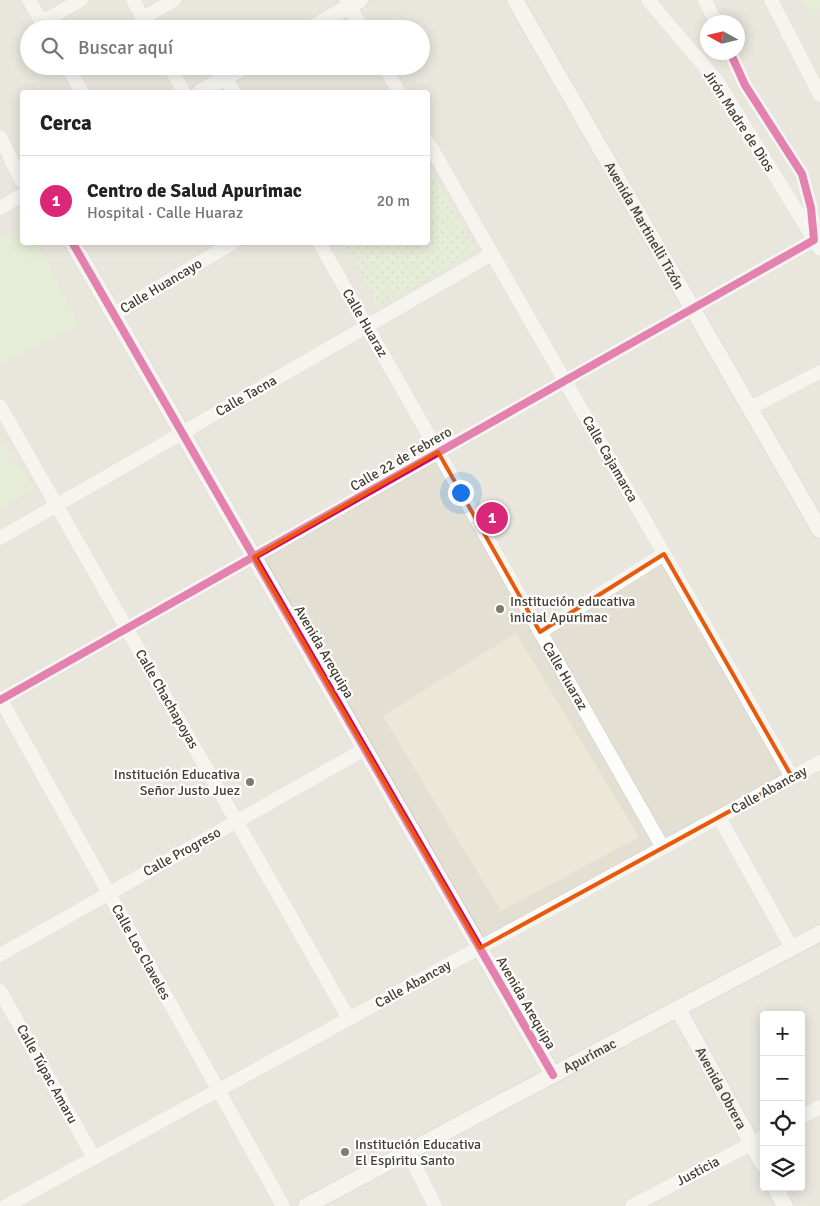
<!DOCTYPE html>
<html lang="es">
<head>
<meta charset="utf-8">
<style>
	:root { --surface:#fff; --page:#f6f6f6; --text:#222; --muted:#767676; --line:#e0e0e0; --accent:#db2777 }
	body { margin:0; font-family:Signika,sans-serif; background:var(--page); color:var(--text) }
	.controls { position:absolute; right:15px; bottom:15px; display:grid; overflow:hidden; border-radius:5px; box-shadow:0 2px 12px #0003 }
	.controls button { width:45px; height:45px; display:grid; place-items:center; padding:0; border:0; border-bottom:1px solid var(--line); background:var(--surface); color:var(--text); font:25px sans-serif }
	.compass { position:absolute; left:700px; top:15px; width:45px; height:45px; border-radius:50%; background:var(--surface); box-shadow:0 2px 12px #0003; rotate:278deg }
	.you { position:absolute; left:460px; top:492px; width:18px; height:18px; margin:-12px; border:4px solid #fff; border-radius:50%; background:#1a73e8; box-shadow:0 0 0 8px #1a73e833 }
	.badge { display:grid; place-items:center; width:32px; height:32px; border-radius:50%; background:var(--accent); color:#fff; font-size:16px; font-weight:700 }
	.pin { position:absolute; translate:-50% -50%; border:2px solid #fff; box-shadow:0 1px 5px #0006 }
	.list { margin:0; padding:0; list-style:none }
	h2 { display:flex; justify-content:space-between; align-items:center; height:65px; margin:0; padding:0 20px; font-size:21px }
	h2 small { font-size:16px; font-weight:400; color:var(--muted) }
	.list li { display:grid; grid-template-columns:32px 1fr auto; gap:15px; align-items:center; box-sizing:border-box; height:90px; padding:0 20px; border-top:1px solid var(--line) }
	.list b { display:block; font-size:19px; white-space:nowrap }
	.list p { margin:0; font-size:16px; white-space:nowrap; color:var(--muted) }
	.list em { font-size:16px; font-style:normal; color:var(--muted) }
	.icon { flex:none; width:28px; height:28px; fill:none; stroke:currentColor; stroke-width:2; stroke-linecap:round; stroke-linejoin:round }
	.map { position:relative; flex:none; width:820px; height:1206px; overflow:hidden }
	.search { position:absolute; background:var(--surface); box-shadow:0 2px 12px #0003; left:20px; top:20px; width:410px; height:55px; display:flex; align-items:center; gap:12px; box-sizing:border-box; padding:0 18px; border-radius:28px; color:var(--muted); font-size:19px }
	.panel { position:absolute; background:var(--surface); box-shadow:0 2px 12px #0003; left:20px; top:90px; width:410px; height:155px; border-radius:5px }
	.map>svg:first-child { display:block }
</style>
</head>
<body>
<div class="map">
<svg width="820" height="1206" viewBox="0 0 820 1206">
	<defs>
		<pattern id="park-dots" width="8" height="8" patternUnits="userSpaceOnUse" patternTransform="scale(1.25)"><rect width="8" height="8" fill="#daeac6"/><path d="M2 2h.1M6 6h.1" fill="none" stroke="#bccaab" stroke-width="1.8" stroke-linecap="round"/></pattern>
	</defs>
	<rect width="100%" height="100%" fill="#eeede6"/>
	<path fill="#e3dfd3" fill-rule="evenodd" d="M0,0h820v1206h-820zM708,22h30v30h-30zM29,29h392v37h-392zM22,92h406v150h-406zM764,1015h37v172h-37z"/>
	<polygon fill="#ece8d8" points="516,633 639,837 501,911 383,716"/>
	<g fill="#daeac6">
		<polygon points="801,0 820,0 820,10 810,16"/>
		<polygon points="22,230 22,242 38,243 78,325 0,364 0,240"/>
		<polygon points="0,436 34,488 0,510"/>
	</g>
	<polygon fill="url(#park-dots)" points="428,166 477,250 378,307 342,243 428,242"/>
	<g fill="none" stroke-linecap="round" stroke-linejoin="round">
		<g stroke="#cccac4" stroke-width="15">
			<g id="minor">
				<polyline points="29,0 46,29"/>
				<polyline points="133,0 149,29"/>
				<polyline points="346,0 362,29"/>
				<polyline points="648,0 717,81 820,249"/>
				<polyline points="705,0 716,22"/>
				<polyline points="771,0 820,95"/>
				<polyline points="143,18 174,0"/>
				<polyline points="42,22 81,0"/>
				<polyline points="67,66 82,92"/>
				<polyline points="169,66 184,92"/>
				<polyline points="384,66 399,92"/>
				<polyline points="225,78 234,92"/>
				<polyline points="0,137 22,181"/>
				<polyline points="428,142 792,777"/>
				<polyline points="0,208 22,195"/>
				<polyline points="319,242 663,848"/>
				<polyline points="114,314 234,242"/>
				<polyline points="0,406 349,1019"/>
				<polyline points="750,408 820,372"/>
				<polyline points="0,538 492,254"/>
				<polyline points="540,632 664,554"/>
				<polyline points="0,698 283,1206"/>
				<polyline points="0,700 814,240 811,208 802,174 745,85 730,52"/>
				<polyline points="719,817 792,948"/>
				<polyline points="0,955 365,749"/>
				<polyline points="0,991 94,1158"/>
				<polyline points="801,1117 820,1107"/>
				<polyline points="408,1152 435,1206"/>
				<polyline points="6,1206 820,762"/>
				<polyline points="632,1206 764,1137"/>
			</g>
		</g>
		<g stroke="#cccac4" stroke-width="18">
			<g id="tertiary">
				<path id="s1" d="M515,0l305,530"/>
				<polyline points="310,29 360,0"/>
				<polyline points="200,92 246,66"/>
				<polyline points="72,242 553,1075"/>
				<path id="s2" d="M678,1009l86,157"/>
				<polyline points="775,1187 785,1206"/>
				<path id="s3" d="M306,1206l514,-273"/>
			</g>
		</g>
		<use href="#minor" stroke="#fcfcfb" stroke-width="14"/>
		<use href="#tertiary" stroke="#fcfcfb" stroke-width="16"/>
		<g stroke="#fff" stroke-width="11">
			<g id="cycleway">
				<polyline points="72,242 553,1075"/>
				<polyline points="0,700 814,240 811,208 802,174 745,85 730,52"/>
			</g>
		</g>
		<use href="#cycleway" stroke="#d6006c" stroke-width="8"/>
	</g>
	<path d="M0 0H820V1206H0ZM438,452l102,180 124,-78 128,223 -312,171 -226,-391z" fill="#eeede6" fill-opacity=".55" fill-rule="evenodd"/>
	<path fill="none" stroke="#e8590c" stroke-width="4" stroke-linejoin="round" d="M438,452l102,180 124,-78 128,223 -312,171 -226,-391z"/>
	<g fill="#807b72" stroke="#fff" stroke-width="2">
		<circle cx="500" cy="609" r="5"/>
		<circle cx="250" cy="782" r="5"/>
		<circle cx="345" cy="1152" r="5"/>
	</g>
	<g text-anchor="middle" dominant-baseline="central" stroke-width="4.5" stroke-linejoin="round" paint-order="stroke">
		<g font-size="14" fill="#443e33" stroke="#fff">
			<text transform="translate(739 121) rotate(57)">Jirón Madre de Dios</text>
			<text stroke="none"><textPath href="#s1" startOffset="260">Avenida Martinelli Tizón</textPath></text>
			<text transform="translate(161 286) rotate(-31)">Calle Huancayo</text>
			<text transform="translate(365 323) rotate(60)">Calle Huaraz</text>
			<text transform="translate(246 396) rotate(-30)">Calle Tacna</text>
			<text transform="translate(401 459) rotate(-30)">Calle 22 de Febrero</text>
			<text transform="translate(610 459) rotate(60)">Calle Cajamarca</text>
			<text transform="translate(324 652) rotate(60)">Avenida Arequipa</text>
			<text transform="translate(565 676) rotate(60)">Calle Huaraz</text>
			<text transform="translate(167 699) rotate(60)">Calle Chachapoyas</text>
			<text transform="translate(769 790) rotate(-29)">Calle Abancay</text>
			<text transform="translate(182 852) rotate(-29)">Calle Progreso</text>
			<text transform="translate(141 952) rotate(61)">Calle Los Claveles</text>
			<text transform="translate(413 984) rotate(-29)">Calle Abancay</text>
			<text transform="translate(526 1003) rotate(60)">Avenida Arequipa</text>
			<text stroke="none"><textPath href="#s3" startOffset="321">Apurímac</textPath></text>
			<text transform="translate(47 1074) rotate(61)">Calle Túpac Amaru</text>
			<text stroke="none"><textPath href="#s2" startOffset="90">Avenida Obrera</textPath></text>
			<text transform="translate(698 1171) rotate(-28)">Justicia</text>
		</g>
		<g font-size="14" fill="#443e33" stroke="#fff" text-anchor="start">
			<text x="510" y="601">Institución educativa<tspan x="510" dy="16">inicial Apurimac</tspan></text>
			<text x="240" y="774" text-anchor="end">Institución Educativa<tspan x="240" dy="16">Señor Justo Juez</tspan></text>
			<text x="355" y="1144">Institución Educativa<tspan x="355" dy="16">El Espiritu Santo</tspan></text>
		</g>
	</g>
</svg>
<div class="controls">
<button>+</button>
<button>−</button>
<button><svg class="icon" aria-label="locate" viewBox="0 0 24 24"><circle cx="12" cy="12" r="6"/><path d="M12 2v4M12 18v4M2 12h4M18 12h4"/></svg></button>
<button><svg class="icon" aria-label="layers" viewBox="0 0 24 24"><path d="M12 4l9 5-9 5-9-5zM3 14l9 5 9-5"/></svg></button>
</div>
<svg class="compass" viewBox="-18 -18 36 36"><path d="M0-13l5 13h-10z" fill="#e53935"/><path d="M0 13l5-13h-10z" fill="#767676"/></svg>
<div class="you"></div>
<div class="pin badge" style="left:492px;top:518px">1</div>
<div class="search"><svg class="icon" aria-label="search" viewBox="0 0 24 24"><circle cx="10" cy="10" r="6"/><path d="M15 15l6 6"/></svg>Buscar aquí</div>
<section class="panel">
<h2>Cerca<small></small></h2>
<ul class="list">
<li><span class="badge">1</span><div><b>Centro de Salud Apurimac</b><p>Hospital · Calle Huaraz</p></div><em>20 m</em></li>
</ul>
</section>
</div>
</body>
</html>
